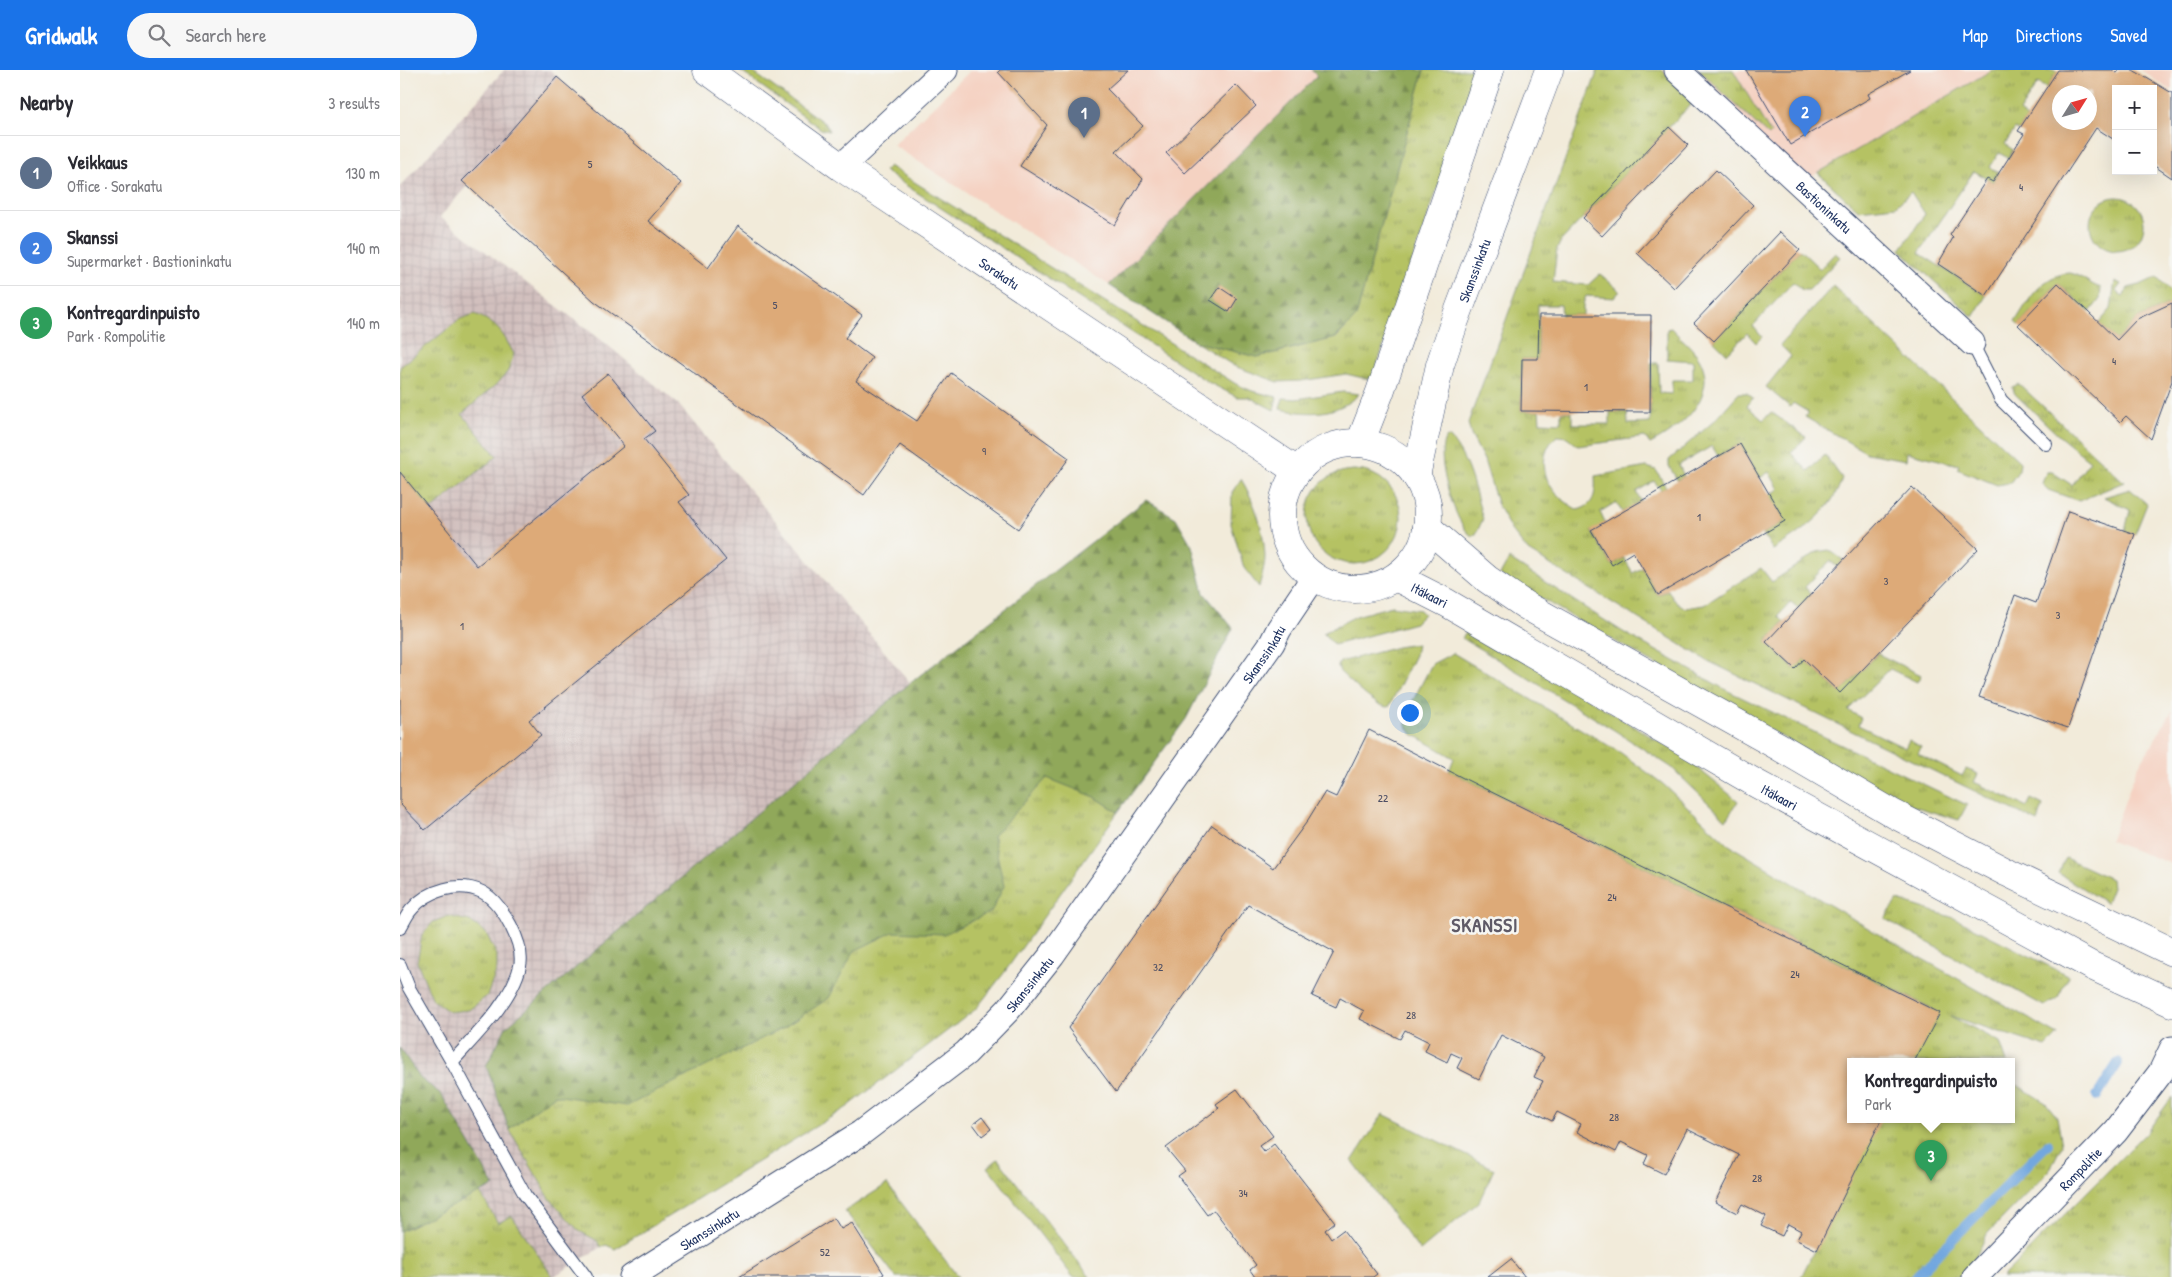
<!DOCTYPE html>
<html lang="en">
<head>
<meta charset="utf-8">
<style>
	:root { --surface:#fff; --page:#f7f7f7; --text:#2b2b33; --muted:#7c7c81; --line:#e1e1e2; --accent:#1a73e8 }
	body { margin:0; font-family:"Patrick Hand",sans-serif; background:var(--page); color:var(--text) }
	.controls { position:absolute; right:15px; top:15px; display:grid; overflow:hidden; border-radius:0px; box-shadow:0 5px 20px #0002 }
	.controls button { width:45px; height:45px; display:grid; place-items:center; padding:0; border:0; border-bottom:1px solid var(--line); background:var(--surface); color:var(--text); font:25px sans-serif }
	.compass { position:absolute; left:1652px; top:15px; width:45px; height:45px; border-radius:50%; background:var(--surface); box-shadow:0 5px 20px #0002; rotate:53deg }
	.you { position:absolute; left:1009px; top:642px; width:18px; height:18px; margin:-12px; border:4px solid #fff; border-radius:50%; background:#1a73e8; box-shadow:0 0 0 8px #1a73e833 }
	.badge { display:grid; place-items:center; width:32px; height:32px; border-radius:50%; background:var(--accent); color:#fff; font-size:16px; font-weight:700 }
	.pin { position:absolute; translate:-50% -41px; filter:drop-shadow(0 1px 2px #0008) }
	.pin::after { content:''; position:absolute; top:26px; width:18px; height:15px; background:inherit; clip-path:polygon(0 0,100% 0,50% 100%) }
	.popup { position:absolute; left:1447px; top:988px; width:168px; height:65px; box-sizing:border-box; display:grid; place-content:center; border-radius:0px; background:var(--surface); filter:drop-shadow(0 1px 4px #0005); font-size:16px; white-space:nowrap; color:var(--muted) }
	.popup b { font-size:19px; color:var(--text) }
	.popup::after { content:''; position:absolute; left:50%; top:100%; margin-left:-10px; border:10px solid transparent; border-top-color:var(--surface) }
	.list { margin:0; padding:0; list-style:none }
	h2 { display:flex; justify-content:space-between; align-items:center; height:65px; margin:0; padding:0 20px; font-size:21px }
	h2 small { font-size:16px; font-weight:400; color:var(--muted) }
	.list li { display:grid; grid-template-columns:32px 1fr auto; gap:15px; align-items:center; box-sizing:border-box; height:75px; padding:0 20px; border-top:1px solid var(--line) }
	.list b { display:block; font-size:19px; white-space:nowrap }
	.list p { margin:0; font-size:16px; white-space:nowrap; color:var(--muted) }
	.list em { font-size:16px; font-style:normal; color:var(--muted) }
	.icon { flex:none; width:28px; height:28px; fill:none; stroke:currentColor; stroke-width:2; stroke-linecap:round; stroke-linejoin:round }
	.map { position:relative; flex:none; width:1772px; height:1207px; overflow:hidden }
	header { display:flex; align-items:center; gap:30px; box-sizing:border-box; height:70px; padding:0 25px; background:var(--accent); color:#fff }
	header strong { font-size:24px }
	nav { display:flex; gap:28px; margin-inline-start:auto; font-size:18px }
	.search { width:350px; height:45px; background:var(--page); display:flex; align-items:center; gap:12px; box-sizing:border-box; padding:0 18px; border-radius:28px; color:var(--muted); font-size:19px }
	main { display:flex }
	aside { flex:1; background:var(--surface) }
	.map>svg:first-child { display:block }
</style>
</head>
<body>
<header>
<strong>Gridwalk</strong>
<div class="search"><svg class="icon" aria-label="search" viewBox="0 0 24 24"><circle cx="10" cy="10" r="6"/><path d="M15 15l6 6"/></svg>Search here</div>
<nav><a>Map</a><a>Directions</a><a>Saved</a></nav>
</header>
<main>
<aside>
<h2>Nearby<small>3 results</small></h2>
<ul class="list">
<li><span class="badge" style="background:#5c6f8a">1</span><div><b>Veikkaus</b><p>Office · Sorakatu</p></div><em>130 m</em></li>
<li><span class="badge" style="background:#3f7fe0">2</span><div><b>Skanssi</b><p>Supermarket · Bastioninkatu</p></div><em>140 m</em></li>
<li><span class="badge" style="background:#2e9e5b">3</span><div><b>Kontregardinpuisto</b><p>Park · Rompolitie</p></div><em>140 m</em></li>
</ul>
</aside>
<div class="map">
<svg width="1772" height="1207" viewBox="0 0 1772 1207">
	<defs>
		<pattern id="industrial-grid" width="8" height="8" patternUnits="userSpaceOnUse" patternTransform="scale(1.25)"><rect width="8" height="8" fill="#d1bfbd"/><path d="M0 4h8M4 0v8" fill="none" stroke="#b3a4a5"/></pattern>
		<pattern id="grass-tufts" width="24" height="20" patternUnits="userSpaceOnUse" patternTransform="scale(1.25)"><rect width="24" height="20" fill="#b5c264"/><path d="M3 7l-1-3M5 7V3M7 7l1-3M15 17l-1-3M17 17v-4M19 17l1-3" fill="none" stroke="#929e56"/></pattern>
		<pattern id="forest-firs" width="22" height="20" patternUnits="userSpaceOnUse" patternTransform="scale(1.25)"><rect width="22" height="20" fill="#90a85a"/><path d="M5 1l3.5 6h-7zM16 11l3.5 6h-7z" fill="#75894e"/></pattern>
	</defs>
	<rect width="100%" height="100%" fill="#f6f6f2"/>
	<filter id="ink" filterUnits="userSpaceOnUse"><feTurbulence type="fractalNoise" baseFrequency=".02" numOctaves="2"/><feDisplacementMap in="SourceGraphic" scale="10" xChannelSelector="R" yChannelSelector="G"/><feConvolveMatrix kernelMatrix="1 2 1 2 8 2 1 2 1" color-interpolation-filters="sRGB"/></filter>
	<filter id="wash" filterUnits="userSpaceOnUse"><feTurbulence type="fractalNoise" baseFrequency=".0096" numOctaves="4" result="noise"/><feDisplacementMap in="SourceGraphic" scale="20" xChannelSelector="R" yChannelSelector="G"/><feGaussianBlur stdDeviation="1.12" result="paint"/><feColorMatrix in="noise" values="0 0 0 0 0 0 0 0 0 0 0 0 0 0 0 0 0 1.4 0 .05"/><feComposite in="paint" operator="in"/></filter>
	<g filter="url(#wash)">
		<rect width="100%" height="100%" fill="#f2ebda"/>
		<g fill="#f5d2c2">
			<polygon points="571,0 911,0 917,6 709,215 493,75"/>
			<polygon points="1262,0 1592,0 1388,120"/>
			<polygon points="1740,0 1772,0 1772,21"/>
			<polygon points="1772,641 1772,794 1710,771 1736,701"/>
		</g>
		<polygon fill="url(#industrial-grid)" points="104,0 150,0 160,9 40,147 204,272 278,334 527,633 92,997 201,1177 153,1207 130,1207 0,988 0,117"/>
		<g fill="url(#grass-tufts)" stroke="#687861">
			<polygon points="339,0 350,0 427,55 429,61 421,59"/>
			<polygon points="1024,0 1078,0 972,310 946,304 901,311 878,312 834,296 796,272 857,287 936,268 956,247"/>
			<path d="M1198,0h64l32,31 -133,140 -4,8 -4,33 35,3 12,-11 20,17 -6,7 -28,-2 -3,8v11h-21l-1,-10h-23v54h-16l-1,52h18l1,11 21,1v-11h11v12h38v-12h17l1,12 22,-1 1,-60h7l1,30 13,1v-14h21v-19l-26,-2v-30l4,-1c9,10 23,20 29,32 19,37 -20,69 -50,84l-5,-7 -67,9 -11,-9 -10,-1c-18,15 -16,43 1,59 5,6 13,10 19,15 18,-4 19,-17 18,-34l52,-9 9,3 10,17 -5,3 -7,-9 -18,11 5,9 -19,11 -6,-10 -16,10 5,11 -14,8 21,34 12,-7 9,15 9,-5 16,27 10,-5 5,9 12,9 19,-3 57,-37 11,14 45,-30 12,-2 14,10 -6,7 -7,-6 -25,26 6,7 -13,14 -7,-6 -13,14 6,6 -18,20 28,27 10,-10 36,34 38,-39 43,21 -4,7 -27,-13 -42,41 13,8 -3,7 47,23 4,-8 12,7 -3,7 44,22 4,-7 12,5 -4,8 53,25 4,-8 12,6 -5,17 -332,-162 -178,-109 -17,-21 -13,-24 -14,-46 -13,-25 -3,-12z"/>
			<polygon points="1299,0 1333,0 1371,64 1369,66"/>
			<polygon points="1592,0 1653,0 1657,2 1646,18 1638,13 1619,42 1627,48 1618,61 1615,59 1605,74 1613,80 1608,88 1599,83 1590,97 1598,103 1593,112 1574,101 1519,183 1586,226 1573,247 1500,180 1525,144 1511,122 1496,136 1458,140 1418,103"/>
			<polygon points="489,96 836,314 852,321 877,327 874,340 849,327 837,327 808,312 484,101"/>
			<circle cx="1717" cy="154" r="27"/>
			<polygon points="1400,180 1420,199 1435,183 1440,187 1409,220 1402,220 1393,212 1353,256 1362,267 1356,273 1347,263 1327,284 1314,271"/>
			<path d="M1670,203c11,2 20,12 31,15l-1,11 -10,13 -32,-29 -40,42 -3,-3c14,-22 26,-47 55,-49z"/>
			<polygon points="1757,207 1772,222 1772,233 1737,249 1717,270 1699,253 1711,239 1715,211 1721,214 1716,221 1723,226 1728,218 1740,215"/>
			<polygon points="1433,216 1620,392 1619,400 1610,413 1597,415 1557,399 1559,395 1507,382 1506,390 1467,383 1405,347 1408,342 1393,333 1390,337 1366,317 1391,286 1380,275"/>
			<path d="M75,244c23,10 27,18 39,40l-6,17 -8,10 -38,33 35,42 -66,54 -31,-38v-105l60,-48z"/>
			<polygon points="1619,314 1724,412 1679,431 1648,420 1642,414 1644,407 1647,402 1652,402 1672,415 1690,391 1659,366 1615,324 1612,317"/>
			<path d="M943,322l16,2c-23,22 -49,21 -79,15l3,-11 13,1z"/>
			<path d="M1339,323h8l6,5 -6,8 16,14 8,-8 35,25 -15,16 17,18 17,-16 17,23c-10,35 -40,53 -69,72l-10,-16 22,-13 -15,-26 9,-6 -10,-17 -9,6 -20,-34 -22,12 -6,-10 -33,19 5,11 -7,4 -8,-14v-6l44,-38z"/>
			<path d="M1047,367l3,1c19,21 25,54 33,81l-7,15 -4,2c-17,-9 -40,-86 -25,-99z"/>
			<circle cx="954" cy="447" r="47"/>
			<path d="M841,409c14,23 23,50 24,78 0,9 -4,21 -6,30l-15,-19 -13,-44 1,-32z"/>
			<polygon points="1730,419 1747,434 1735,464 1725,461 1730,440 1704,427"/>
			<polygon points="754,443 706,734 718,742 604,903 576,939 446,1038 215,1179 206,1175 201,1177 196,1170 179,1161 150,1129 109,1059 123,1048"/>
			<polygon points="1109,489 1223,562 1326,620 1567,735 1559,750 1490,729 1100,505"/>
			<polygon points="992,536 1020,540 1024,544 1015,553 934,575 923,563 956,546"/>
			<polygon points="1069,557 1280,684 1338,731 1326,750 1271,697 1214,660 1062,568"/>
			<path d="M1017,574l-2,11 -26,52c-15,0 -38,-26 -49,-35l-2,-6 2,-4 57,-15z"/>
			<polygon points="1053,583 1221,683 1263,714 1329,775 1478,864 1658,965 1646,977 1550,946 1600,972 1607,992 1507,992 1533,939 1049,701 1054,688 1011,663 1006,655 1008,640 1032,594"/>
			<polygon points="1666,788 1711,809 1712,818 1706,833 1658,803"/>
			<polygon points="1497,830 1554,848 1669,906 1657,929 1644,936 1485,849"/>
			<polygon points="48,846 70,851 86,863 97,885 97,899 87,926 69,940 49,942 33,930 17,892 22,865 33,852"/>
			<polygon points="0,988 98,1153 112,1146 151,1204 151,1207 0,1207"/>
			<polygon points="1611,1005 1614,1013 1646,1033 1657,1047 1662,1075 1649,1101 1587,1164 1569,1201 1568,1207 1401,1207 1479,1050 1611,1050"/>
			<polygon points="1772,1027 1772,1207 1602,1207 1747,1062"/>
			<polygon points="983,1044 1094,1099 1079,1132 1020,1181 952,1091"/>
			<polygon points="598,1089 690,1207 673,1207 588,1097"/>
			<polygon points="487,1114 558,1207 496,1207 445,1141"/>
		</g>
		<g fill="url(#forest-firs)" stroke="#566c5c">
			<polygon points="911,0 1024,0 956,247 935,268 857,287 796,272 709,215 917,6"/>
			<polygon points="746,430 776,448 792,476 804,523 833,558 786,649 718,742 695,727 647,708 593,766 604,816 591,842 544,864 493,862 454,881 429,928 383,958 227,1036 155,1025 109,1059 86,996 106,957 510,613"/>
			<polygon points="0,978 20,1008 41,1024 94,1116 0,1161"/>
		</g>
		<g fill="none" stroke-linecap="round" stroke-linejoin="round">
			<g stroke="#72a7df" stroke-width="10">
				<polyline points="1697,1026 1718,993"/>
				<polyline points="1515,1207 1648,1074"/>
			</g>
		</g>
		<g id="blocks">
			<g fill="#ddaa78" fill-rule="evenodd">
				<polygon points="600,0 728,0 707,19 743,56 716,81 743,109 715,155 620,96 647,55 598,2"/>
				<polygon points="1346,0 1510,0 1468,24 1470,28 1390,75"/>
				<path d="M1658,0h54l5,3 2,-3h14l39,23v85l-19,-13v-76h-37v52l-20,-13 -110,168 -48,-32 15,-26 -3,-3 37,-56 6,3 31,-48 -6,-3zM1660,22h30v30h-30z"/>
				<polygon points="157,7 281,113 248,151 308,198 338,156 462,245 445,268 472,288 456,311 517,351 551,303 669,388 618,459 500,375 464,425 194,231 62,111 99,74"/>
				<polygon points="836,15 856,36 785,103 766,83"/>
				<polygon points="1269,57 1288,75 1202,166 1183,148"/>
				<polygon points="1316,100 1353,135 1274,218 1237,183"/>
				<polygon points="1380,162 1400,180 1314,271 1294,253"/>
				<polygon points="1658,213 1717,270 1737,249 1772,233 1772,311 1751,369 1726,346 1720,352 1618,255"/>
				<polygon points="819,217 837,229 829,242 810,230"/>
				<polygon points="1139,245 1251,245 1250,342 1121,341 1122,289 1138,289"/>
				<polygon points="208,303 255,361 244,369 289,425 279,432 326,490 129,650 141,665 25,760 0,734 0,402 77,496 224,376 182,324"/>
				<polygon points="1340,374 1385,451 1258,525 1233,482 1212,495 1191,460"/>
				<polygon points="1512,417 1578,479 1440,623 1404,589 1395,599 1366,572"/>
				<polygon points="1668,441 1735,464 1668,658 1579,627 1615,525 1636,533"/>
				<polygon points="969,660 1067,710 1540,943 1514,992 1451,992 1451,1050 1481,1050 1417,1180 1397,1170 1401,1161 1388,1154 1382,1166 1361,1156 1366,1146 1342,1134 1337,1143 1315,1132 1339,1085 1287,1059 1264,1104 1244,1094 1248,1085 1221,1072 1216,1082 1177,1062 1181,1054 1157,1042 1152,1051 1128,1039 1143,1011 1134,1007 1144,987 1101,965 1079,1009 1057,998 1062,988 1051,983 1047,992 1025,981 1029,972 1005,960 1000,969 960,949 964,941 940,928 936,937 912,926 934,882 848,835 716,1022 668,958 812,755 873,798 906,753 925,722 936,727"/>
				<polygon points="837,1019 873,1066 859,1076 864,1082 874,1074 935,1152 925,1160 931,1169 943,1160 977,1204 973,1207 855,1207 850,1200 856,1195 814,1140 807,1145 778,1106 785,1101 766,1078 819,1038 816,1034"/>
				<polygon points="582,1047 591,1059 582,1066 573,1054"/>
				<polygon points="434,1148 441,1159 452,1153 484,1204 479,1207 339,1207"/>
				<polygon points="1111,1189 1125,1207 1088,1207"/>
			</g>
		</g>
	</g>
	<g filter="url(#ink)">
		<use href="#blocks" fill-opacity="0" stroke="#3b4b71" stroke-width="1"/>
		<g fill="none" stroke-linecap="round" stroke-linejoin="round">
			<g stroke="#3b4b71" stroke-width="14">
				<g id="lane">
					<polyline points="1572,273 1601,330 1646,374"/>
					<path d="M0,858c4,-6 7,-14 12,-19 16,-19 47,-28 70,-17 12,6 23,22 29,34 6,12 12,27 9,40 -8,35 -45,70 -68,96"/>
					<polyline points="0,895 9,918 52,992 125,1125 186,1207"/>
				</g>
			</g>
			<g stroke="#3b4b71" stroke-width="27">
				<g id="street">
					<path id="s1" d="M1277,0l295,273"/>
					<polyline points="441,97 545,0"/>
					<path id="s2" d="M232,1207l229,-144 105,-80 42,-43 44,-55 220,-312 7,-14 35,-52"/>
					<path id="s3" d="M1575,1207l141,-146 45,-59 11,-23"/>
				</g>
			</g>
			<g stroke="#3b4b71" stroke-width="29">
				<g id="secondary">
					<path id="s4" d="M307,0l134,97 456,304"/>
					<polyline points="960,373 980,322 1090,0"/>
					<circle cx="955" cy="446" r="73"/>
					<path id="s5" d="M1016,406l24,-111 14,-42 95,-253"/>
					<polyline points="1027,457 1087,509 1125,535 1378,676 1494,744 1608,803 1772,882"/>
					<path id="s6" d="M996,507l51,26 310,181 335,182 80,37"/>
				</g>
			</g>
			<use href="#lane" stroke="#fff" stroke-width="12"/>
			<use href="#street" stroke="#fff" stroke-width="25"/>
			<use href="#secondary" stroke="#fff" stroke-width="28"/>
		</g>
	</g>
	<g text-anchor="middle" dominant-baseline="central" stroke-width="5" stroke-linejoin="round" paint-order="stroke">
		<g font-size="11" fill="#4c4e64">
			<text x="190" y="94">5</text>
			<text x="1621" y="117">4</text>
			<text x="375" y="235">5</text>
			<text x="1714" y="291">4</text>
			<text x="1186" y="317">1</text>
			<text x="584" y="381">9</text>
			<text x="1299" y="447">1</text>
			<text x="1486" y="511">3</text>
			<text x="1658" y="545">3</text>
			<text x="62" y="556">1</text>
			<text x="983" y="728">22</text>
			<text x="1212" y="827">24</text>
			<text x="758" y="897">32</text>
			<text x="1395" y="904">24</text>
			<text x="1011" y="945">28</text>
			<text x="1214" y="1047">28</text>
			<text x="1357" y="1108">28</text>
			<text x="843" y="1123">34</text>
			<text x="425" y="1182">52</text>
		</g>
		<g font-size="14" fill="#1b2f5e" stroke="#f6f6f2">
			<text stroke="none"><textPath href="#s1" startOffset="201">Bastioninkatu</textPath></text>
			<text stroke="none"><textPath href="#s5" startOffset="214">Skanssinkatu</textPath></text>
			<text stroke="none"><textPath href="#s4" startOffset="356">Sorakatu</textPath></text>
			<text stroke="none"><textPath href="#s6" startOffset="38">Itäkaari</textPath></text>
			<text stroke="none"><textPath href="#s2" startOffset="901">Skanssinkatu</textPath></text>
			<text stroke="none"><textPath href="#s6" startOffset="442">Itäkaari</textPath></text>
			<text stroke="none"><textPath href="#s2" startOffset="496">Skanssinkatu</textPath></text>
			<text stroke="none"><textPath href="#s3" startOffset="151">Rompolitie</textPath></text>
			<text stroke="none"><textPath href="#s2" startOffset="91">Skanssinkatu</textPath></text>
		</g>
		<g font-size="19" font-weight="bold" letter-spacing="1" fill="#5f5a67" stroke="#f6f6f2">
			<text x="1085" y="855">SKANSSI</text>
		</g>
	</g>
</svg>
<div class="controls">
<button>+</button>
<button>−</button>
</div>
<svg class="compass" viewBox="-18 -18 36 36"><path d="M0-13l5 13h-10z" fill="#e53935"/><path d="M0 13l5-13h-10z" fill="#7c7c81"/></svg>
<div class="you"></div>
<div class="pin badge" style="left:684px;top:68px;background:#5c6f8a">1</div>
<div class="pin badge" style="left:1405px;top:67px;background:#3f7fe0">2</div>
<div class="pin badge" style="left:1531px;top:1111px;background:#2e9e5b">3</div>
<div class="popup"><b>Kontregardinpuisto</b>Park</div>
</div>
</main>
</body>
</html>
